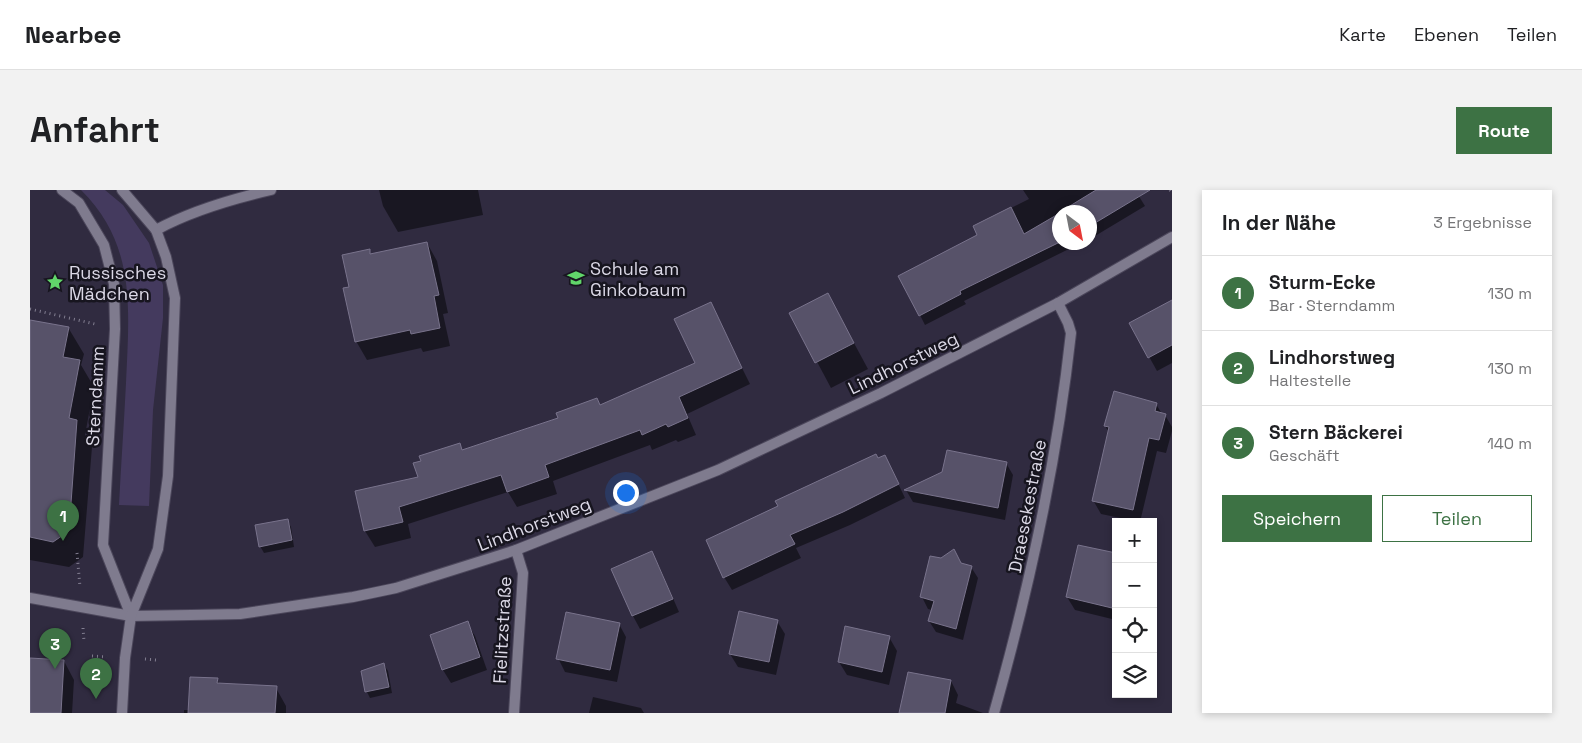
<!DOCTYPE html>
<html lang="de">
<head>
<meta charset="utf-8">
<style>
	:root { --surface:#fff; --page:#f2f2f2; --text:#202124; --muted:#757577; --line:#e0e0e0; --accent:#3d7244 }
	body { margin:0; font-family:"Space Grotesk",sans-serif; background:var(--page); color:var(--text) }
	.controls { position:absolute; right:15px; bottom:15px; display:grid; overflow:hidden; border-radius:0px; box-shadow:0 2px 8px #0003 }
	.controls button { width:45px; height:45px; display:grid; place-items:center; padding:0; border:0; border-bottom:1px solid var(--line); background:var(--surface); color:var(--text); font:25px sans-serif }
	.compass { position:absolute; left:1022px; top:15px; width:45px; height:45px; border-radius:50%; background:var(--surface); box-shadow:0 2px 8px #0003; rotate:148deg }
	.you { position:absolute; left:595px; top:302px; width:18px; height:18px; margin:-12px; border:4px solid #fff; border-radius:50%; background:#1a73e8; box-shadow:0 0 0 8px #1a73e833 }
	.badge { display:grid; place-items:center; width:32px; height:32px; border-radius:50%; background:var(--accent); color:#fff; font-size:16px; font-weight:700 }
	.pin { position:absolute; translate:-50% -41px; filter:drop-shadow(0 1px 2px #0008) }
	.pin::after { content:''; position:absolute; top:26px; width:18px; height:15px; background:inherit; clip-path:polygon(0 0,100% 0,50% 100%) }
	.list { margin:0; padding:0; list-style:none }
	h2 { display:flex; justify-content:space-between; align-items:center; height:65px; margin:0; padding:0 20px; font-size:21px }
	h2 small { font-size:16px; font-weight:400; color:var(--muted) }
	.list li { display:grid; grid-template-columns:32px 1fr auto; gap:15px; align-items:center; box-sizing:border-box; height:75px; padding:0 20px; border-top:1px solid var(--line) }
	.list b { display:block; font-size:19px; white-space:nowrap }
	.list p { margin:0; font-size:16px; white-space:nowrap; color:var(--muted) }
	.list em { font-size:16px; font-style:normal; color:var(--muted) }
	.actions { display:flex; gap:10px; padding:15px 20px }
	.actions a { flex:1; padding:11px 0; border:1px solid var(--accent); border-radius:0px; text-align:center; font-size:18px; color:var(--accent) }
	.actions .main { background:var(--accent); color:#fff }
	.icon { flex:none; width:28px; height:28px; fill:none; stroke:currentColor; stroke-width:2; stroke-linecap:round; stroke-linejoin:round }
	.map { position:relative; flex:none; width:1142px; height:523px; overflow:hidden; border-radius:0px }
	header { display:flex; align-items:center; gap:30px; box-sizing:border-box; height:70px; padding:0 25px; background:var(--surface); border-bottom:1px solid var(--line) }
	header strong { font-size:24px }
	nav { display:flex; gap:28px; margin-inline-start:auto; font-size:18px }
	.intro { display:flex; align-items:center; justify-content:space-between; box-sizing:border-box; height:120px; padding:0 30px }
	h1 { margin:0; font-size:35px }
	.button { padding:12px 22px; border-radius:0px; background:var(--accent); color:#fff; font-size:18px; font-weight:700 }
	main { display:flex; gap:30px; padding:0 30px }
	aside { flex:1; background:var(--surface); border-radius:0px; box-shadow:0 2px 8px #0003 }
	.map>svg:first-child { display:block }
</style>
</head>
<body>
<header>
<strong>Nearbee</strong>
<nav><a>Karte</a><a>Ebenen</a><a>Teilen</a></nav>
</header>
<div class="intro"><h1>Anfahrt</h1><a class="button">Route</a></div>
<main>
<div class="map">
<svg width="1142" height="523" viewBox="0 0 1142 523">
	<rect width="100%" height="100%" fill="#302b40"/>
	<path fill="#443a5e" d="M51,0h24l18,15 26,38 14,42v33l-10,92 -4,96 -30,-1c2,-41 5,-81 7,-122 3,-72 11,-138 -45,-193z"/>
	<g fill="#0007">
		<polygon points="349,0 448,0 453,25 368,42 353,16"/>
		<polygon points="993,0 1105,0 1115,16 1060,49 1060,22 1030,22 1030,52 1053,52 934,111 936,114 895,135 890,125 949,45 945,36 999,9"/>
		<polygon points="397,53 407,71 418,123 413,124 420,156 393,162 391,158 337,170 326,151 320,98 339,61 341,65"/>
		<polygon points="798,105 838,179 801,198 761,123"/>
		<polygon points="1142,111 1142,173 1127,181 1101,134"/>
		<polygon points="680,114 720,194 657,224 666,245 648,252 646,250 622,260 620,255 523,291 527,304 487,317 478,302 378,334 381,348 345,357 335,341 327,302 389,288 429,255 433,261 570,216 667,173"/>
		<polygon points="0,131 39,139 54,164 51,175 64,197 55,245 62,257 53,367 39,377 0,370"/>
		<polygon points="1126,214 1132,224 1135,225 1142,237 1142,241 1136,263 1127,261 1110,332 1071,324 1063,310 1079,242 1075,236"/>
		<polygon points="855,266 875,308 820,335 766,358 771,368 702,400 694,387 750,317"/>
		<polygon points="976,273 983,285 975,330 883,312 876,300 913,283"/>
		<polygon points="257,330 261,337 264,357 234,363 230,356"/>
		<polygon points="622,363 629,376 649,422 610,439 603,426"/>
		<polygon points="1086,364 1086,430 1045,420 1037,407"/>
		<polygon points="931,374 941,377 948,388 933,450 906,442 899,431 902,420 898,419 892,407"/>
		<polygon points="747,431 755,444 746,485 708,477 700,464"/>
		<polygon points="437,433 445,446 457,480 421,493 413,480 401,446"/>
		<polygon points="589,434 596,447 587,492 535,482 528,468"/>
		<polygon points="859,447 867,461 859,495 817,485 809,472"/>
		<polygon points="0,469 34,471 44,490 42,523 0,523"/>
		<polygon points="354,475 358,481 362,503 340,508 337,502"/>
		<polygon points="187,490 190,494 246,498 256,516 256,523 154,523 154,520 160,520"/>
		<polygon points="921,491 928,505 926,513 953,523 870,523"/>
		<polygon points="563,507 611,518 614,523 559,523"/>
	</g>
	<g fill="#575269" stroke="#79738c">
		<polygon points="1066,0 1120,0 1060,36 1060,22 1030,22"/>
		<polygon points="981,17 994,44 1030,23 1030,52 930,101 931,104 889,126 868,86 947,45 943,36"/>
		<polygon points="397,52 409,105 404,106 410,138 381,144 380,140 325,152 313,98 319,97 312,65 340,59 340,64"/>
		<polygon points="798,103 824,153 785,173 759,123"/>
		<polygon points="1142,110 1142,155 1118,168 1099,133"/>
		<polygon points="681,112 712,178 649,207 658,228 638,237 636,234 612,245 610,240 515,275 519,287 477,302 471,285 369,317 373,332 334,341 325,301 388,287 383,273 391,271 389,266 430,253 432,260 528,228 526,223 567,208 570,215 665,173 644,129"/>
		<polygon points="0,130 39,137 33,167 50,170 39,228 47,230 39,341 23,352 0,347"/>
		<polygon points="1084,201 1127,213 1125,221 1136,224 1129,250 1119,248 1103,320 1062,311 1079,237 1074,236"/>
		<polygon points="917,260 977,272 968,318 874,300 912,282"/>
		<polygon points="846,264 848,268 855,265 869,294 813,322 760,345 765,354 693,388 676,350 748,316 745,311"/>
		<polygon points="258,329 262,350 229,357 225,335"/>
		<polygon points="1048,355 1086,363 1086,400 1082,418 1036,407"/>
		<polygon points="924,359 931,373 942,376 926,439 898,431 904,411 890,407 900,366 911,368"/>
		<polygon points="622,361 643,409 602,426 581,379"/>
		<polygon points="709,421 748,430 739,472 699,464"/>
		<polygon points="536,422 590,433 580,480 526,469"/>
		<polygon points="438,431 450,467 412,480 400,445"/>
		<polygon points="815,436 860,446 852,482 808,472"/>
		<polygon points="0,468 34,470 31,523 0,523"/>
		<polygon points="354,473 359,497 335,502 331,481"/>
		<polygon points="878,482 921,490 915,523 869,523"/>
		<polygon points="160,487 188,488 187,493 247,496 245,523 158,523"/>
	</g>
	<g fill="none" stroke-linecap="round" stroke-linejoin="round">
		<g stroke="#4c475b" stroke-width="12">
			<path id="service" d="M126,40c35,-19 76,-31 115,-40"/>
		</g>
		<g stroke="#4c475b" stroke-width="12">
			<g id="minor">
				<polyline points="0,408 101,426 161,425 210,424 323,407 366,398 486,360 688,280 851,203 1028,113 1142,47"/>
				<polyline points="484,523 493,383 486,360"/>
				<path d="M964,523c35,-124 63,-251 77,-380l-3,-10 -10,-20"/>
			</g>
		</g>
		<g stroke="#4c475b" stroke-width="12">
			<g id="tertiary">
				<polyline points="32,0 49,13 74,55 84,94 85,139 73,355 101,426"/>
				<polyline points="92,0 126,40 136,67 145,108 138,286 128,359 101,426 95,468 92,523"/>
			</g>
		</g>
		<g stroke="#827e90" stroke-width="3" stroke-dasharray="1 4" stroke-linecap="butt">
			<polyline points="1140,0 1142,3"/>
			<polyline points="0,119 65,134"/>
			<polyline points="47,363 50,397"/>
			<polyline points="53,438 54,451"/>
			<polyline points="62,466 77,467"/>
			<polyline points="115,469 126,470"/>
		</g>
		<use href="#service" stroke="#7f7b8e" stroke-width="10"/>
		<use href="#minor" stroke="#7f7b8e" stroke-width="10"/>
		<use href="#tertiary" stroke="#7f7b8e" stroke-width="10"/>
	</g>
	<defs>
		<g id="school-bare" transform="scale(1.35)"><path d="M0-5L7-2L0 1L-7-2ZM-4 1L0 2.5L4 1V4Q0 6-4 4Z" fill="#61d56a" stroke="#17151f" stroke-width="2.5" paint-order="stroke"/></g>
		<g id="sight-bare" transform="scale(1.35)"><path d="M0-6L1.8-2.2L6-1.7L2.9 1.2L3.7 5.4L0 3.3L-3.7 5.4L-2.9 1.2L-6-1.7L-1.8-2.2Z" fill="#61d56a" stroke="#17151f" stroke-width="2.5" paint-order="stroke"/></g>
	</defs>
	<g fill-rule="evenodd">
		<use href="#school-bare" x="546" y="88"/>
		<use href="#sight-bare" x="25" y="92"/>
	</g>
	<g text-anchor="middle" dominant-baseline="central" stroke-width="5" stroke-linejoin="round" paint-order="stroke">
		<g font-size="18" fill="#dcd9e7" stroke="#17151f" text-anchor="start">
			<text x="560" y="78">Schule am<tspan x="560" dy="21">Ginkobaum</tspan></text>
			<text x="39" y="82">Russisches<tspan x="39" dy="21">Mädchen</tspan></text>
		</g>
		<g font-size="18" fill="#dcd9e7" stroke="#17151f">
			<text transform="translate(873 173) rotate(-26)">Lindhorstweg</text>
			<text transform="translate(65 206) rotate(-87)">Sterndamm</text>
			<text transform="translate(997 316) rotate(-79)">Draesekestraße</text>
			<text transform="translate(504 334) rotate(-21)">Lindhorstweg</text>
			<text transform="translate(472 440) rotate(-87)">Fielitzstraße</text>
		</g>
	</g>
</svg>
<div class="controls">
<button>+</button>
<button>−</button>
<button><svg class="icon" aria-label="locate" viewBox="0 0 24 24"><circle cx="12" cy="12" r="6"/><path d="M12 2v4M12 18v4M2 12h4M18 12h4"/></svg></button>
<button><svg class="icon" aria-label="layers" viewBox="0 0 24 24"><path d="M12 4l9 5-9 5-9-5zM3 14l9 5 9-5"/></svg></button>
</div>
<svg class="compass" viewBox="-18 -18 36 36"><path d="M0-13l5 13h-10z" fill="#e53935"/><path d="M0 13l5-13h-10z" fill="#757577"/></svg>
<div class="you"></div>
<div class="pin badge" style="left:33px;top:351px">1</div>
<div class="pin badge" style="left:66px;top:509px">2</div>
<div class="pin badge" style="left:25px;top:479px">3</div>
</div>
<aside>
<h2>In der Nähe<small>3 Ergebnisse</small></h2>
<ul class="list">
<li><span class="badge">1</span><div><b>Sturm-Ecke</b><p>Bar · Sterndamm</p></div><em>130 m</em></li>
<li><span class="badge">2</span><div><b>Lindhorstweg</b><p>Haltestelle</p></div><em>130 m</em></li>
<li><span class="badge">3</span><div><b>Stern Bäckerei</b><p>Geschäft</p></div><em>140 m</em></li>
</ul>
<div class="actions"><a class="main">Speichern</a><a>Teilen</a></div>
</aside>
</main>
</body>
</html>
